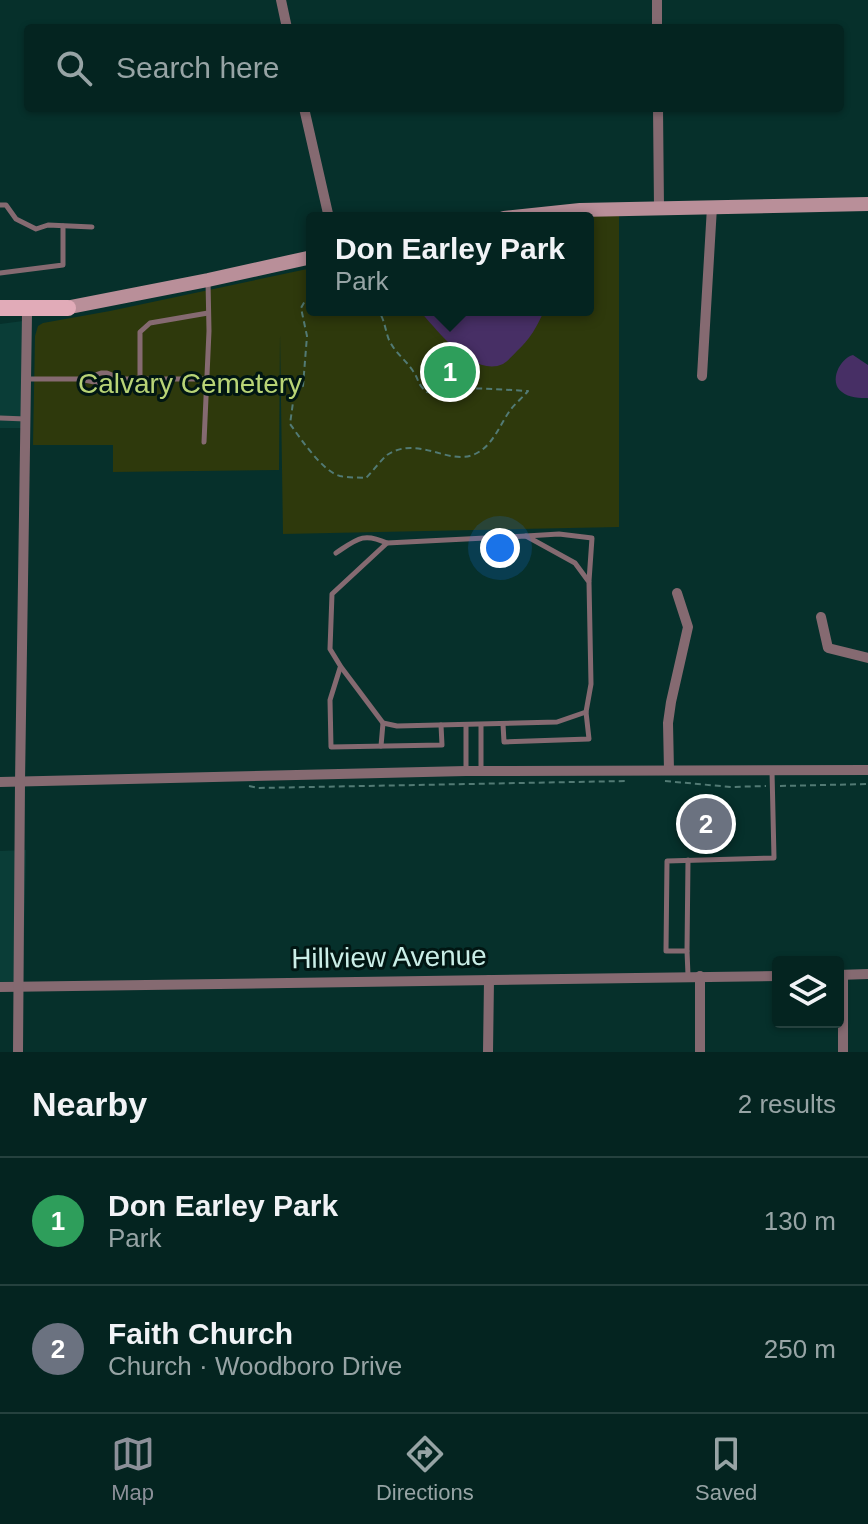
<!DOCTYPE html>
<html lang="en">
<head>
<meta charset="utf-8">
<style>
	:root { --surface:#042420; --page:#12302d; --text:#f1f3f6; --muted:#97a4a5; --line:#25413e; --accent:#8c9099 }
	body { margin:0; font-family:Helvetica,sans-serif; background:var(--page); color:var(--text) }
	.controls { position:absolute; right:24px; bottom:24px; display:grid; overflow:hidden; border-radius:8px; box-shadow:0 2px 6px #0004 }
	.controls button { width:72px; height:72px; display:grid; place-items:center; padding:0; border:0; border-bottom:2px solid var(--line); background:var(--surface); color:var(--text); font:40px sans-serif }
	.you { position:absolute; left:500px; top:548px; width:28px; height:28px; margin:-20px; border:6px solid #fff; border-radius:50%; background:#1a73e8; box-shadow:0 0 0 12px #1a73e833 }
	.badge { display:grid; place-items:center; width:52px; height:52px; border-radius:50%; background:var(--accent); color:#fff; font-size:26px; font-weight:700 }
	.pin { position:absolute; translate:-50% -50%; border:4px solid #fff; box-shadow:0 2px 8px #0006 }
	.popup { position:absolute; left:306px; top:212px; width:288px; height:104px; box-sizing:border-box; display:grid; place-content:center; border-radius:8px; background:var(--surface); filter:drop-shadow(0 2px 6px #0005); font-size:26px; white-space:nowrap; color:var(--muted) }
	.popup b { font-size:30px; color:var(--text) }
	.popup::after { content:''; position:absolute; left:50%; top:100%; margin-left:-16px; border:16px solid transparent; border-top-color:var(--surface) }
	.list { margin:0; padding:0; list-style:none }
	h2 { display:flex; justify-content:space-between; align-items:center; height:104px; margin:0; padding:0 32px; font-size:34px }
	h2 small { font-size:26px; font-weight:400; color:var(--muted) }
	.list li { display:grid; grid-template-columns:52px 1fr auto; gap:24px; align-items:center; box-sizing:border-box; height:128px; padding:0 32px; border-top:2px solid var(--line) }
	.list b { display:block; font-size:30px; white-space:nowrap }
	.list p { margin:0; font-size:26px; white-space:nowrap; color:var(--muted) }
	.list em { font-size:26px; font-style:normal; color:var(--muted) }
	.icon { flex:none; width:44px; height:44px; fill:none; stroke:currentColor; stroke-width:2; stroke-linecap:round; stroke-linejoin:round }
	.map { position:relative; flex:none; width:868px; height:1052px; overflow:hidden }
	.search { position:absolute; background:var(--surface); box-shadow:0 2px 6px #0004; left:24px; right:24px; top:24px; height:88px; display:flex; align-items:center; gap:20px; box-sizing:border-box; padding:0 28px; border-radius:8px; color:var(--muted); font-size:30px }
	.sheet { height:360px; background:var(--surface) }
	nav { display:flex; justify-content:space-around; align-items:center; box-sizing:border-box; height:112px; border-top:2px solid var(--line); background:var(--surface); font-size:22px; color:var(--muted) }
	nav a { display:grid; justify-items:center; gap:4px }
	nav .on { color:var(--accent) }
	.map>svg:first-child { display:block }
</style>
</head>
<body>
<div class="map">
<svg width="868" height="1052" viewBox="0 0 868 1052">
	<rect width="100%" height="100%" fill="#06302b"/>
	<g fill="#0a3d37">
		<polygon points="23,321 22,428 0,428 0,324"/>
		<polygon points="26,850 23,981 0,982 0,851"/>
	</g>
	<polygon fill="#2e390c" points="619,209 619,527 283,534 280,334 279,470 113,472 113,445 33,445 35,336 38,326 43,323 110,311 312,268 312,310 588,310 588,218 567,218"/>
	<g fill="#472f65">
		<path d="M419,310h125c-6,16 -15,30 -27,41 -4,4 -9,10 -14,13 -30,14 -67,-35 -84,-54z"/>
		<path d="M853,355l15,10v33c-8,0 -19,0 -26,-6 -14,-10 -2,-34 11,-37z"/>
	</g>
	<g fill="none" stroke-linecap="round" stroke-linejoin="round">
		<g stroke="#527a74" stroke-width="2" stroke-dasharray="6 4" stroke-linecap="butt">
			<path d="M312,298l-6,1 -5,9 6,28 -4,50 -8,2 -5,36c11,15 32,47 50,52 8,2 17,1 26,2 6,-6 16,-19 21,-23 32,-21 63,13 90,-2 17,-9 23,-29 34,-44 5,-6 12,-12 17,-18 -34,-2 -67,-5 -101,1 -11,-9 -7,-11 -14,-21 -7,-11 -18,-18 -24,-31 -4,-10 -4,-20 -11,-30"/>
			<polyline points="665,781 731,787 766,786"/>
			<polyline points="249,786 258,788 626,781"/>
			<polyline points="780,786 868,784"/>
		</g>
		<g stroke="#856a71" stroke-width="5">
			<polyline points="0,205 6,205 16,219 36,229 48,225 92,227"/>
			<polyline points="0,273 63,265 63,226"/>
			<polyline points="26,379 83,379 101,373 107,373 122,379 206,379"/>
			<polyline points="140,379 140,332 150,323 208,313"/>
			<polyline points="84,380 100,383 121,380"/>
			<polyline points="0,418 26,419"/>
			<polyline points="204,442 209,331 208,281"/>
			<polygon points="526,536 575,563 589,582 591,684 586,712 557,722 397,726 383,723 341,667 330,649 332,594 387,543"/>
			<polyline points="526,536 559,534 592,538 589,581"/>
			<path d="M336,553c21,-14 27,-21 51,-10"/>
			<polyline points="340,668 330,700 331,747 442,745 441,725"/>
			<polyline points="503,724 504,742 589,739 586,712"/>
			<polyline points="466,725 466,771"/>
			<polyline points="481,725 481,770"/>
			<polyline points="381,746 383,723"/>
			<polyline points="687,951 688,860"/>
			<polyline points="688,975 687,951 666,951 667,861 774,858 772,771"/>
		</g>
		<g stroke="#856a71" stroke-width="10">
			<polyline points="281,0 287,28"/>
			<polyline points="657,0 657,28"/>
			<polyline points="304,108 329,218"/>
			<polyline points="658,108 659,208"/>
			<polyline points="702,376 712,207"/>
			<polyline points="821,617 828,648 868,658"/>
			<polyline points="669,770 668,723 671,702 688,627 677,593"/>
			<polyline points="0,782 466,771 868,770"/>
			<polyline points="838,975 868,974"/>
			<polyline points="0,987 778,976"/>
			<polyline points="18,1052 20,782 27,314"/>
			<polyline points="488,1052 489,980"/>
			<polyline points="700,1052 700,976"/>
			<polyline points="843,1052 843,975"/>
		</g>
		<g stroke="#b98f99" stroke-width="14">
			<polyline points="504,218 580,210 868,204"/>
			<polyline points="60,309 208,280 312,257"/>
		</g>
		<polyline stroke="#e1abb8" stroke-width="16" points="0,308 68,308"/>
	</g>
	<g text-anchor="middle" dominant-baseline="central" stroke-width="6" stroke-linejoin="round" paint-order="stroke">
		<g font-size="28" fill="#b8d476" stroke="#011613">
			<text x="190" y="383">Calvary Cemetery</text>
		</g>
		<g font-size="28" fill="#caeee7" stroke="#011613">
			<text transform="translate(389 957) rotate(-1)">Hillview Avenue</text>
		</g>
	</g>
</svg>
<div class="controls">
<button><svg class="icon" aria-label="layers" viewBox="0 0 24 24"><path d="M12 4l9 5-9 5-9-5zM3 14l9 5 9-5"/></svg></button>
</div>
<div class="you"></div>
<div class="pin badge" style="left:450px;top:372px;background:#2e9e5b">1</div>
<div class="popup"><b>Don Earley Park</b>Park</div>
<div class="pin badge" style="left:706px;top:824px;background:#6b7280">2</div>
<div class="search"><svg class="icon" aria-label="search" viewBox="0 0 24 24"><circle cx="10" cy="10" r="6"/><path d="M15 15l6 6"/></svg>Search here</div>
</div>
<section class="sheet">
<h2>Nearby<small>2 results</small></h2>
<ul class="list">
<li><span class="badge" style="background:#2e9e5b">1</span><div><b>Don Earley Park</b><p>Park</p></div><em>130 m</em></li>
<li><span class="badge" style="background:#6b7280">2</span><div><b>Faith Church</b><p>Church · Woodboro Drive</p></div><em>250 m</em></li>
</ul>
</section>
<nav>
<a class="on"><svg class="icon" aria-label="map" viewBox="0 0 24 24"><path d="M3 6l6-2 6 2 6-2v14l-6 2-6-2-6 2zM9 4v14M15 6v14"/></svg>Map</a>
<a><svg class="icon" aria-label="directions" viewBox="0 0 24 24"><path d="M12 3l9 9-9 9-9-9zM9 14v-3h6M13 9l2 2-2 2"/></svg>Directions</a>
<a><svg class="icon" aria-label="saved" viewBox="0 0 24 24"><path d="M7 4h10v16l-5-4-5 4z"/></svg>Saved</a>
</nav>
</body>
</html>
